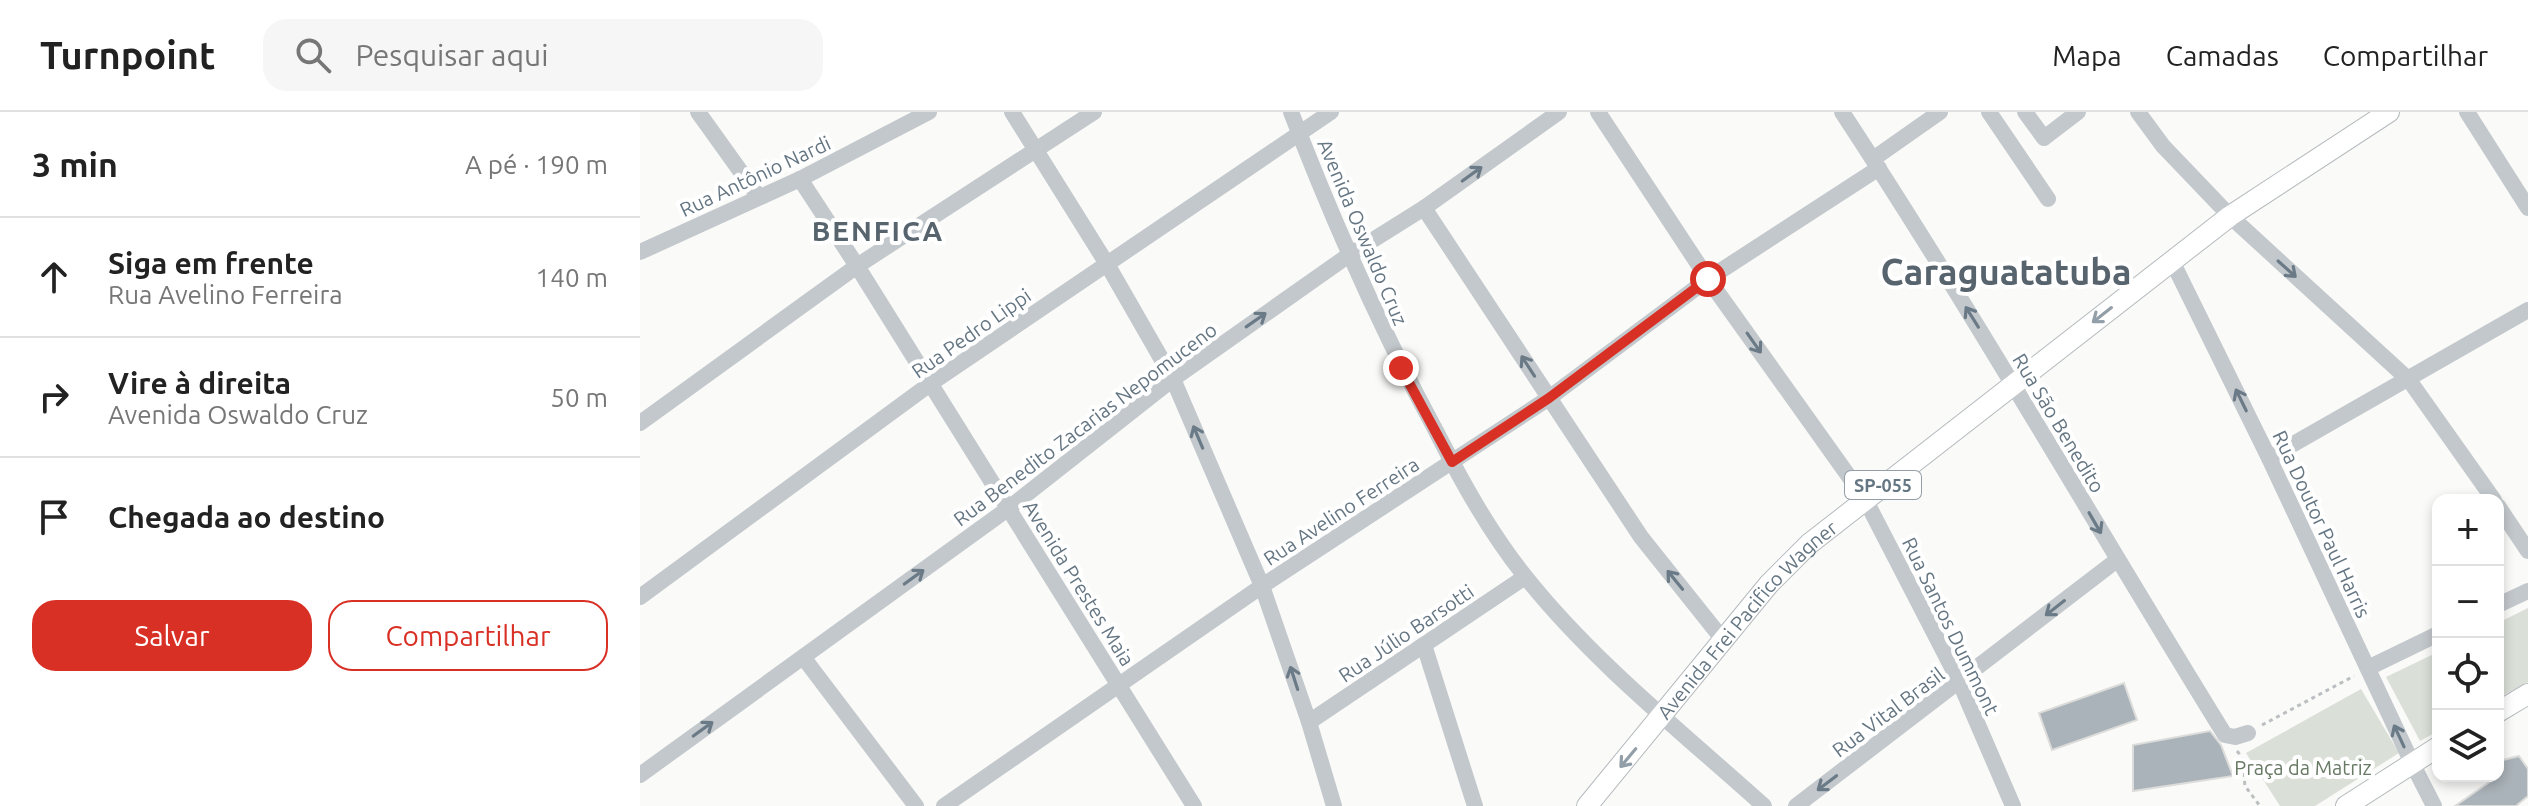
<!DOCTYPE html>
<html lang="pt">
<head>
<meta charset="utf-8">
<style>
	:root { --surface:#fff; --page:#f6f6f6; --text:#222; --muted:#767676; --line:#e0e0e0; --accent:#d93025 }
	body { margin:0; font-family:Ubuntu,sans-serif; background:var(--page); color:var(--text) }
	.controls { position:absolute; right:24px; bottom:24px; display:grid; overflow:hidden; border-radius:16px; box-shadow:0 4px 12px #0003 }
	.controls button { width:72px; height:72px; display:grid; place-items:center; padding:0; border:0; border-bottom:2px solid var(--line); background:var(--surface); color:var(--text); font:40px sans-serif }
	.stop { position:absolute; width:24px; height:24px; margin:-18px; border:6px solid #d93025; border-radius:50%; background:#fff }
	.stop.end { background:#d93025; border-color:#fff; box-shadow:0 2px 8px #0008 }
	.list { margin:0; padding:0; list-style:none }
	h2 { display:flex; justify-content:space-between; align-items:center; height:104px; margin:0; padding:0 32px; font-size:34px }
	h2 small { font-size:26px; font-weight:400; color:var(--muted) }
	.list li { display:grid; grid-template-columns:52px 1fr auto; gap:24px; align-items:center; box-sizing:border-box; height:120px; padding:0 32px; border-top:2px solid var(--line) }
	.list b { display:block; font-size:30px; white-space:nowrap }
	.list p { margin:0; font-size:26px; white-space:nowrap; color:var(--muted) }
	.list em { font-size:26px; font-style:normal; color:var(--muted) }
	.actions { display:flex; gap:16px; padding:24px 32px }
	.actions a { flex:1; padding:18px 0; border:2px solid var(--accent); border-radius:24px; text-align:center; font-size:28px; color:var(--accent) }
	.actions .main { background:var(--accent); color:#fff }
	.icon { flex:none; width:44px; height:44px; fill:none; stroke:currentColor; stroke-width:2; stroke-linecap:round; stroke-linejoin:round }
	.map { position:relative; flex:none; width:1888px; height:694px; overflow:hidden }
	header { display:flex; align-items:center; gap:48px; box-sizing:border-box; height:112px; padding:0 40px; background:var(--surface); border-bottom:2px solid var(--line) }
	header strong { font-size:38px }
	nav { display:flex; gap:44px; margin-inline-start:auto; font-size:28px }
	.search { width:560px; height:72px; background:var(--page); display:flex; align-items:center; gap:20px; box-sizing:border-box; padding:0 28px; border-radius:24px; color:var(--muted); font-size:30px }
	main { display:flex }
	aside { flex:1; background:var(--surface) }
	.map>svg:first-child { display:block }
</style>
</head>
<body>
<header>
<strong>Turnpoint</strong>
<div class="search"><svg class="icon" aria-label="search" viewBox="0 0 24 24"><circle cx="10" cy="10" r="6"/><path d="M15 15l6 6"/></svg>Pesquisar aqui</div>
<nav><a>Mapa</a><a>Camadas</a><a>Compartilhar</a></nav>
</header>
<main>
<aside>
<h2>3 min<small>A pé · 190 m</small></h2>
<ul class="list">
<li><svg class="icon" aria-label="ahead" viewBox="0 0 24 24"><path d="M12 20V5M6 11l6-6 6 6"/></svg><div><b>Siga em frente</b><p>Rua Avelino Ferreira</p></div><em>140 m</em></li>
<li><svg class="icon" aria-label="right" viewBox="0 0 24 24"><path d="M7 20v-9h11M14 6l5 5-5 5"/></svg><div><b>Vire à direita</b><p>Avenida Oswaldo Cruz</p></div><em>50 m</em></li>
<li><svg class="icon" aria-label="arrive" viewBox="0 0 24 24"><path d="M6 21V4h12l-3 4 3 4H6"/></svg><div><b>Chegada ao destino</b></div></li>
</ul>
<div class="actions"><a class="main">Salvar</a><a>Compartilhar</a></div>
</aside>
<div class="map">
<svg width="1888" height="694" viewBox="0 0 1888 694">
	<rect width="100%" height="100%" fill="#fafaf8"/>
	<g fill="#dadfd7">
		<polygon points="1888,496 1888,570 1858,586 1858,511"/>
		<polygon points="1798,540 1798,619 1780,629 1746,565"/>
		<polygon points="1721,577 1759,641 1675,694 1640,694 1606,641"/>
	</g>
	<g fill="#aab3b9" stroke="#dcdcda" stroke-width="2">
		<polygon points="1484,571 1497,608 1412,638 1399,601"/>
		<polygon points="1570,619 1581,633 1593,664 1493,679 1493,633"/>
		<polygon points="1879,644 1888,657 1888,684 1876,694 1815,694 1858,664 1863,658 1859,649"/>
	</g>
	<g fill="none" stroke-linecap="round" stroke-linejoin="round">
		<g stroke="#b5babe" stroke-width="22">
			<g id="major">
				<polyline points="1858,600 1888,582"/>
				<path id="s1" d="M947,694l182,-222 40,-40 421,-328 159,-104"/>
				<polyline points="1706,694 1798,635"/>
			</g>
		</g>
		<g stroke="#bbbfc2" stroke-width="3" stroke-dasharray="4 4" stroke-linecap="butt">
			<polyline points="1622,613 1714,564"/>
			<path d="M1597,639c11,13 6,20 8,35l15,20"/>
		</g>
		<g stroke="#c3c8cc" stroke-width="16">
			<polyline points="58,0 119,85"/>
			<polyline points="372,0 467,152 533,267 622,474 669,610 694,694"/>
			<path d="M651,0c42,109 89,216 145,319 26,51 53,100 88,144 68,86 159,158 240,231"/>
			<polyline points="958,0 1068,167 1225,387 1320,571 1373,694"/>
			<path d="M1202,0c134,204 255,416 383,623l10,2 13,-4"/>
			<polyline points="1349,0 1408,87"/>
			<polyline points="1385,0 1404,26 1438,0"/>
			<polyline points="1498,0 1523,34 1590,104 1769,268 1854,388"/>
			<polyline points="1827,0 1888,96"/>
			<polyline points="1233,47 1300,0"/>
			<polyline points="160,67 217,154 554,694"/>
			<polyline points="784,96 1001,425 1084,529"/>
			<polyline points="0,140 160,67 289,0"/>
			<polyline points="1532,149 1629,346 1772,651 1794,694"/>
			<polyline points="0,311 217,154 454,0"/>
			<polyline points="1629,346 1888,198"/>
			<polyline points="1858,394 1888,439"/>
			<polyline points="0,485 290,272 691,0"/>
			<polyline points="1858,493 1888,479"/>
			<polyline points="784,533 835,694"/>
			<polyline points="163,545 276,694"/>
			<polyline points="1728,556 1798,522"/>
			<polyline points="669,610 885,465"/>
			<polyline points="0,663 369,396 533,267 709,143 784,96 919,0"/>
			<polyline points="304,694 622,474 909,286 1068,167 1239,56"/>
			<polyline points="1156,694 1477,448"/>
		</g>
		<use href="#major" stroke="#fff" stroke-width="20"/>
	</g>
	<defs><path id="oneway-shaft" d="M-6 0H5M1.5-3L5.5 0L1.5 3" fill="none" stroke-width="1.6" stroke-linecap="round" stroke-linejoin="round" transform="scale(2)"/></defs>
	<g stroke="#6a7a87">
		<use href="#oneway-shaft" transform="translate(832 62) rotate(-36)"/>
		<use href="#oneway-shaft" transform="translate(1647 157) rotate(42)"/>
		<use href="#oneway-shaft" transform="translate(1332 205) rotate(-122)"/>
		<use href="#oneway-shaft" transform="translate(616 208) rotate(-35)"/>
		<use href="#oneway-shaft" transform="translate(1114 231) rotate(55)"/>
		<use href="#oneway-shaft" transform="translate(888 254) rotate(-123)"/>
		<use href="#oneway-shaft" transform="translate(1601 288) rotate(-116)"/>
		<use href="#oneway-shaft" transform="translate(558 325) rotate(-113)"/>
		<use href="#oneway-shaft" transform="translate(1455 411) rotate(60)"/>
		<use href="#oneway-shaft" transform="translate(274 465) rotate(-36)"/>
		<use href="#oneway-shaft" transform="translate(1035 468) rotate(-129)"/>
		<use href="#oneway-shaft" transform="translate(1415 496) rotate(142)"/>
		<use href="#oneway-shaft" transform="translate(654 566) rotate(-108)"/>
		<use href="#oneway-shaft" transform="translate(63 617) rotate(-36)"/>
		<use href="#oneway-shaft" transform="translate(1759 624) rotate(-115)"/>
		<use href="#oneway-shaft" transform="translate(1187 671) rotate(143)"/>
	</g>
	<g stroke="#939fa8">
		<use href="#oneway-shaft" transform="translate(1462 203) rotate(142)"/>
		<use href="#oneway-shaft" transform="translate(988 646) rotate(130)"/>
	</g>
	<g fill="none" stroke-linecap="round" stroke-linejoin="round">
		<polyline stroke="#d93025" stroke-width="10" points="761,256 812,350 909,286 1068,167"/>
	</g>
	<g text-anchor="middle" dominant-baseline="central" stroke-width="8" stroke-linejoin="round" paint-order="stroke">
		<rect fill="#fff" stroke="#939fa8" stroke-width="2" x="1205" y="359" width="76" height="28" rx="6"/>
		<g font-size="18" font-weight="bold" fill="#657683">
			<text x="1243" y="373">SP-055</text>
		</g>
		<g font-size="20" fill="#657683" stroke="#fff">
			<text transform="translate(115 64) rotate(-25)">Rua Antônio Nardi</text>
			<text transform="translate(723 120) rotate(67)">Avenida Oswaldo Cruz</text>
			<text transform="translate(331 221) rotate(-35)">Rua Pedro Lippi</text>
			<text transform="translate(1419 311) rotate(59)">Rua São Benedito</text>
			<text transform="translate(445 312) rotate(-37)">Rua Benedito Zacarias Nepomuceno</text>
			<text transform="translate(701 399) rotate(-33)">Rua Avelino Ferreira</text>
			<text transform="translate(1682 412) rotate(65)">Rua Doutor Paul Harris</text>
			<text transform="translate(439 471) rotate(58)">Avenida Prestes Maia</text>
			<text stroke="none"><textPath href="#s1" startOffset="246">Avenida Frei Pacifico Wagner</textPath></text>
			<text transform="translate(1311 514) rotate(64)">Rua Santos Dummont</text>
			<text transform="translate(766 521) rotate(-34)">Rua Júlio Barsotti</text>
			<text transform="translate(1248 600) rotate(-37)">Rua Vital Brasil</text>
		</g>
		<g font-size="20" fill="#687a64" stroke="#fff">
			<text x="1663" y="655">Praça da Matriz</text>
		</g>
		<g font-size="28" font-weight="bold" letter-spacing="2" fill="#57646e" stroke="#fff">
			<text x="238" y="118">BENFICA</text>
		</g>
		<g font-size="36" font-weight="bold" fill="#57646e" stroke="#fff">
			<text x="1366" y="159">Caraguatatuba</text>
		</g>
	</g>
</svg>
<div class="controls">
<button>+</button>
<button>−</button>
<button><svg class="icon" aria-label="locate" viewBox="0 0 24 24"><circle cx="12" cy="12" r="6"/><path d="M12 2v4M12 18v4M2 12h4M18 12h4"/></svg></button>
<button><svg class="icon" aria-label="layers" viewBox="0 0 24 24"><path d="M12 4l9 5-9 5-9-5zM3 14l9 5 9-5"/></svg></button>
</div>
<div class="stop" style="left:1068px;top:167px"></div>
<div class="stop end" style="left:761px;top:256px"></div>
</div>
</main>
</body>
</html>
